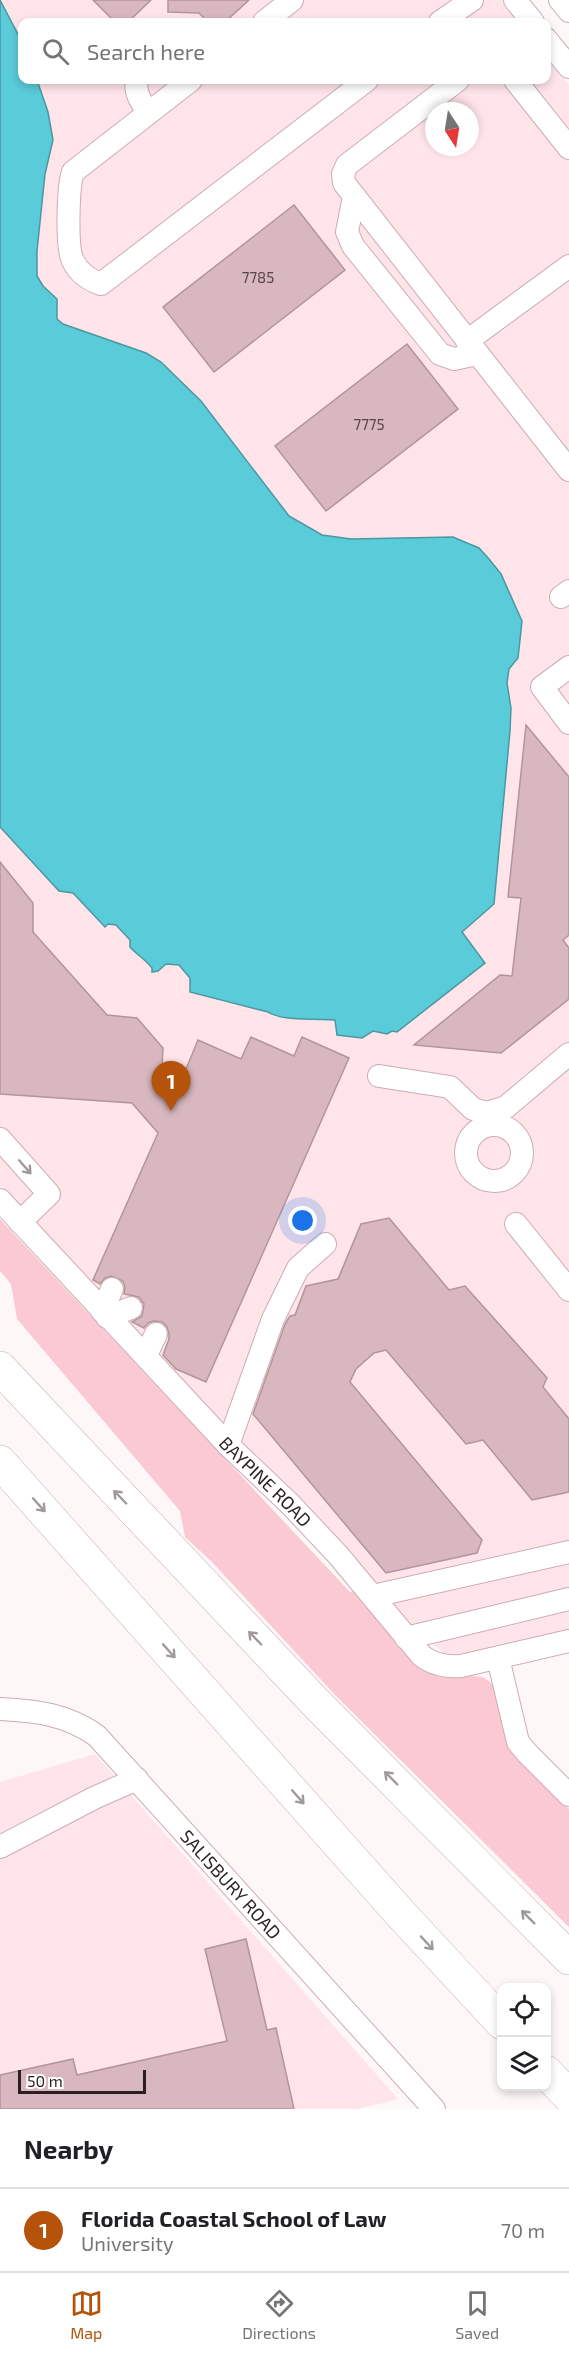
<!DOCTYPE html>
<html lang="en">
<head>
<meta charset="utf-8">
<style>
	:root { --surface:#fff; --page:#f2f2f2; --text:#202124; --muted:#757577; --line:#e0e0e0; --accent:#b45309 }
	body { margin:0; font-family:"Exo 2",sans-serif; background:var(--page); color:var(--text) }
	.controls { position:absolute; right:18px; bottom:18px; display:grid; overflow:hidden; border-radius:12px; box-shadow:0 3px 9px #0003 }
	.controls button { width:54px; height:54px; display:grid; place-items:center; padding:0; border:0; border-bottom:2px solid var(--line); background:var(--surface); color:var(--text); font:30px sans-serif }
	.compass { position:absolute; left:425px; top:102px; width:54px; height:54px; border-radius:50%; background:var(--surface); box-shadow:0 3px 9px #0003; rotate:168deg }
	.scale { position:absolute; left:18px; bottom:15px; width:128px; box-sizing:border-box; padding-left:6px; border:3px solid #2c1f22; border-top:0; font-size:16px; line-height:21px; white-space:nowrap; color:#2c1f22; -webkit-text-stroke:4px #fff; paint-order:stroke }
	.you { position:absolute; left:303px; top:1221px; width:21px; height:21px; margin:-15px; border:4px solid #fff; border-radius:50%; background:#1a73e8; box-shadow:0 0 0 9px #1a73e833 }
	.badge { display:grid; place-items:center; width:39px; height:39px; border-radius:50%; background:var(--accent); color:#fff; font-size:20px; font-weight:700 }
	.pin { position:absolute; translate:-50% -50px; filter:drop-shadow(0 2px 3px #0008) }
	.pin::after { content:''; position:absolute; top:32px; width:21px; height:18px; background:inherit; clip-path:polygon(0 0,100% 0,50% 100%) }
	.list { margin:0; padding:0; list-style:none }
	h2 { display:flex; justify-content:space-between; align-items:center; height:78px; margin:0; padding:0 24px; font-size:26px }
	h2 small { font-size:20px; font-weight:400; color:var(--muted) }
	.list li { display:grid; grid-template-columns:39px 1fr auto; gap:18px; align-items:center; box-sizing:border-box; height:84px; padding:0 24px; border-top:2px solid var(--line) }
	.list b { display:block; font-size:22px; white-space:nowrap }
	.list p { margin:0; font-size:20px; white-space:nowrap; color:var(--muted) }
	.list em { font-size:20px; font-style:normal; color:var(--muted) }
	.icon { flex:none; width:33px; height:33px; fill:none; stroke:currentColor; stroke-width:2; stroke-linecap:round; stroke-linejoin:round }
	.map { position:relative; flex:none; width:569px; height:2109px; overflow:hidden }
	.search { position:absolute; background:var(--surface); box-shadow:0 3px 9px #0003; left:18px; right:18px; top:18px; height:66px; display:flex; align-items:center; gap:15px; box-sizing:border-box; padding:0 21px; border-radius:12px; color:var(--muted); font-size:22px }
	.sheet { height:162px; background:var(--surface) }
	nav { display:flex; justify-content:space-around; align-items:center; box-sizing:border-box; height:84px; border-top:2px solid var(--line); background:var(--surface); font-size:16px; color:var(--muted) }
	nav a { display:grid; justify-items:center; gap:3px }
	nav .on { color:var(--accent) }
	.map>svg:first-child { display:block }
</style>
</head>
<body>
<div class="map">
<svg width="569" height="2109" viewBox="0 0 569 2109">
	<rect width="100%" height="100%" fill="#fef7f8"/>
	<g fill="#ffe5ea" fill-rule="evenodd">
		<polygon points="1,0 502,0 520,22 22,22 22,42"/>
		<path d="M547,56l22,29v1546l-105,25h-17l-39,-32 -186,-204 -65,-57 -157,-178v-358l58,64 15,2 32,33 3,-2 8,1 14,15 6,14 5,1 17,16 8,-7 13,1 11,13 30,23 48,11 5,4 13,3 9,-2 40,3 52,14 75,-102 32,-28 17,-196 -4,-24 2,-15 9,-11 4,-37 -21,-47 -22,-26 -11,-7 -15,-4 -102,2 -29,-4 -33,-19 -87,-115 -41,-39 -15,-9 -83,-29 -7,-5 1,-20 -14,-13 -6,-10v-25l8,-77 8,-34 -5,-28 -11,-32h509zM434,111h36v36h-36z"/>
		<polygon points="95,1754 398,2099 357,2109 0,2109 0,1782"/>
	</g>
	<path fill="#fbc9d4" d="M0,1219l350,373 7,-2 106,87c15,-2 24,-2 33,13l22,69 51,50v118l-232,-230 -126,-136 -26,-24 -5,-26 -163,-192 -6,-35 -11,-13z"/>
	<path fill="#5acbd8" stroke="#4c97a1" stroke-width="1.5" d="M0,0l22,42v38h15l11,32 5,28 -8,34 -8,77v25l6,10 14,13v20l6,5 83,29 15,9 40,39 88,115 33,19 29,4 102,-2 26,11 10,11 12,15 21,47 -4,37 -9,11 -2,14 4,25 -1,23 -16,173 -32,28 23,31 -88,69 -5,-1 -5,3 -14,-3 -11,7 -25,-3 -2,-15c-17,-1 -55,1 -67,-8l-78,-20v-14l-11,-13 -13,-1 -8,7 -6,1v-4c-7,-9 -15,-13 -22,-21v-7l-14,-15 -8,-1 -3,3 -32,-34 -14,-2 -59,-64z"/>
	<g fill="#d8b7be" stroke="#b3949a" stroke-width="1.5">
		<polygon points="93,0 151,0 128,22 115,22"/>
		<polygon points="168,0 249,0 225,22 208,22 199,13 168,12"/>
		<polygon points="294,205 345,270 214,372 163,307"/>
		<polygon points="407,344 458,409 326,511 275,446"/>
		<polygon points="526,725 569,777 569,935 563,940 569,948 569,999 501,1053 414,1045 500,975 512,976 521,898 508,897"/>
		<polygon points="0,862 33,903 33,932 107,1015 137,1018 163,1048 162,1067 186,1069 198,1040 241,1059 251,1037 294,1056 302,1037 349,1058 206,1382 176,1369 163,1355 169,1339 169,1334 167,1327 162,1322 154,1321 148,1323 144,1328 132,1322 142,1316 144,1304 139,1297 124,1294 125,1287 123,1281 111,1276 105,1278 100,1284 93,1280 158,1133 132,1103 0,1094"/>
		<polygon points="389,1218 449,1290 465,1286 547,1378 543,1387 569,1419 569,1492 532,1500 483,1440 466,1444 386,1350 374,1353 356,1369 350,1382 482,1540 477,1553 386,1573 253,1414 285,1324 290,1316 295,1315 306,1286 338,1279 361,1224"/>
		<polygon points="246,1939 267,2030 276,2028 294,2109 0,2109 0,2075 73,2059 77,2075 227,2041 205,1949"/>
	</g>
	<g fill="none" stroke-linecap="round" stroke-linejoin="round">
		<g stroke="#cdacb3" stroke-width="24">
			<g id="minor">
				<polyline points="515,0 533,22"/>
				<polyline points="560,0 569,11"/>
				<polyline points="264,22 292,0"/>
				<polyline points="440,22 472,0"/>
				<polyline points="546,39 569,67"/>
				<path d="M137,80c-3,12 4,22 11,32"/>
				<path d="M191,80l-118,92c-5,14 -7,76 0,89 6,12 16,19 28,23l266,-204"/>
				<polyline points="458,80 347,165 343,174 344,183 569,470"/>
				<polyline points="515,80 569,148"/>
				<polyline points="354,196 347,232 353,246 440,354 454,359 477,354"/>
				<polyline points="467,341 569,266"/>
				<polyline points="561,597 569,591"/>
				<polyline points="569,667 542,687 569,723"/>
				<polyline points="379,1076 450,1087 473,1109 487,1113 506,1107 569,1054"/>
				<circle cx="494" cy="1153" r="28"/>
				<polyline points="0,1139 49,1194 20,1222"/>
				<path id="s1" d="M0,1200l228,245 62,59 48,51 84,101c12,9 25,11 39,10l108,-25"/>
				<polyline points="516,1224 569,1290"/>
				<polyline points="102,1311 112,1289"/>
				<polyline points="107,1317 131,1308"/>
				<polyline points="146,1355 156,1334"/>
				<polyline points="228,1445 273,1319 298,1268 325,1244"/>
				<polyline points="373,1596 569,1552"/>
				<polyline points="406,1638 569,1599"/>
				<polyline points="498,1658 518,1742 527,1753 569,1795"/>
				<path id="s2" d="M0,1709c36,2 67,5 97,27l337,373"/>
				<polyline points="0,1847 94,1798 137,1779"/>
			</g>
		</g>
		<g stroke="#cdacb3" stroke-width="34">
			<g id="highway">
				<polyline points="0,1368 314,1701 569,1958"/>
				<polyline points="0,1462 399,1912 502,2023"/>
				<polyline points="546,2072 569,2096"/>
			</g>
		</g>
		<use href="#minor" stroke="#fff" stroke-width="22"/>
		<use href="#highway" stroke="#fff" stroke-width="33"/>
	</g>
	<defs><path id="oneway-shaft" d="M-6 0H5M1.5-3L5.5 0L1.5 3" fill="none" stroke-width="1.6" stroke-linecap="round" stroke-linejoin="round" transform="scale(1.5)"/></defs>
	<g stroke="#a09a9c">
		<use href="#oneway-shaft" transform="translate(25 1167) rotate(49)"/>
		<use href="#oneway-shaft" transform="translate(120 1497) rotate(-134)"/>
		<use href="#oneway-shaft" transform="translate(39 1505) rotate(48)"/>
		<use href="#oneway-shaft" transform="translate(255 1638) rotate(-134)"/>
		<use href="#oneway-shaft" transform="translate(169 1651) rotate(48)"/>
		<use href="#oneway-shaft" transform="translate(391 1778) rotate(-135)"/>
		<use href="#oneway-shaft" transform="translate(298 1797) rotate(49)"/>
		<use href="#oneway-shaft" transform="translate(528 1917) rotate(-135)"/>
		<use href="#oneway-shaft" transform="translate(427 1943) rotate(47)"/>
	</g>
	<g text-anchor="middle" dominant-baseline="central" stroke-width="5" stroke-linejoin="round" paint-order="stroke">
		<g font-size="15" fill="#574549">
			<text x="258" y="277">7785</text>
			<text x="369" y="424">7775</text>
		</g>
		<g font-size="18" fill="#2c1f22" stroke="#fff">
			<text stroke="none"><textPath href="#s1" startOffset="387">BAYPINE ROAD</textPath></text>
			<text stroke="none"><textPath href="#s2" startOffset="302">SALISBURY ROAD</textPath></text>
		</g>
	</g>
</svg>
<div class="controls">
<button><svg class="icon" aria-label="locate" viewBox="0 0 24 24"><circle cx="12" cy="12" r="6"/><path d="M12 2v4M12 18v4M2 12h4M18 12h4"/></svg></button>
<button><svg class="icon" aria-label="layers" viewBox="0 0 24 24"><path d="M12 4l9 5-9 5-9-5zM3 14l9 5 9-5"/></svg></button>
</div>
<svg class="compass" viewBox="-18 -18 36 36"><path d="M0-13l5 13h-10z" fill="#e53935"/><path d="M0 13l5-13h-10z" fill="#757577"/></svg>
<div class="scale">50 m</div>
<div class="you"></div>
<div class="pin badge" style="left:171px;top:1111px">1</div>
<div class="search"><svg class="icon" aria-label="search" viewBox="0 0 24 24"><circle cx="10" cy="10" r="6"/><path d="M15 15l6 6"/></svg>Search here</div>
</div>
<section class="sheet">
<h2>Nearby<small></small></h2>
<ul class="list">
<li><span class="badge">1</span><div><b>Florida Coastal School of Law</b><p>University</p></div><em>70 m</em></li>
</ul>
</section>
<nav>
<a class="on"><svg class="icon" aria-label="map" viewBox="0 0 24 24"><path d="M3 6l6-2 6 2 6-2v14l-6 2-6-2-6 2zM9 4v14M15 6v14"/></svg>Map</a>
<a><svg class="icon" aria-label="directions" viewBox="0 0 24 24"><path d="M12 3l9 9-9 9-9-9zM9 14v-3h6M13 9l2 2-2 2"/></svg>Directions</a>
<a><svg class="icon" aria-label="saved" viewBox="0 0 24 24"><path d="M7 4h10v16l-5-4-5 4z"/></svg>Saved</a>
</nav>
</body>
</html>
